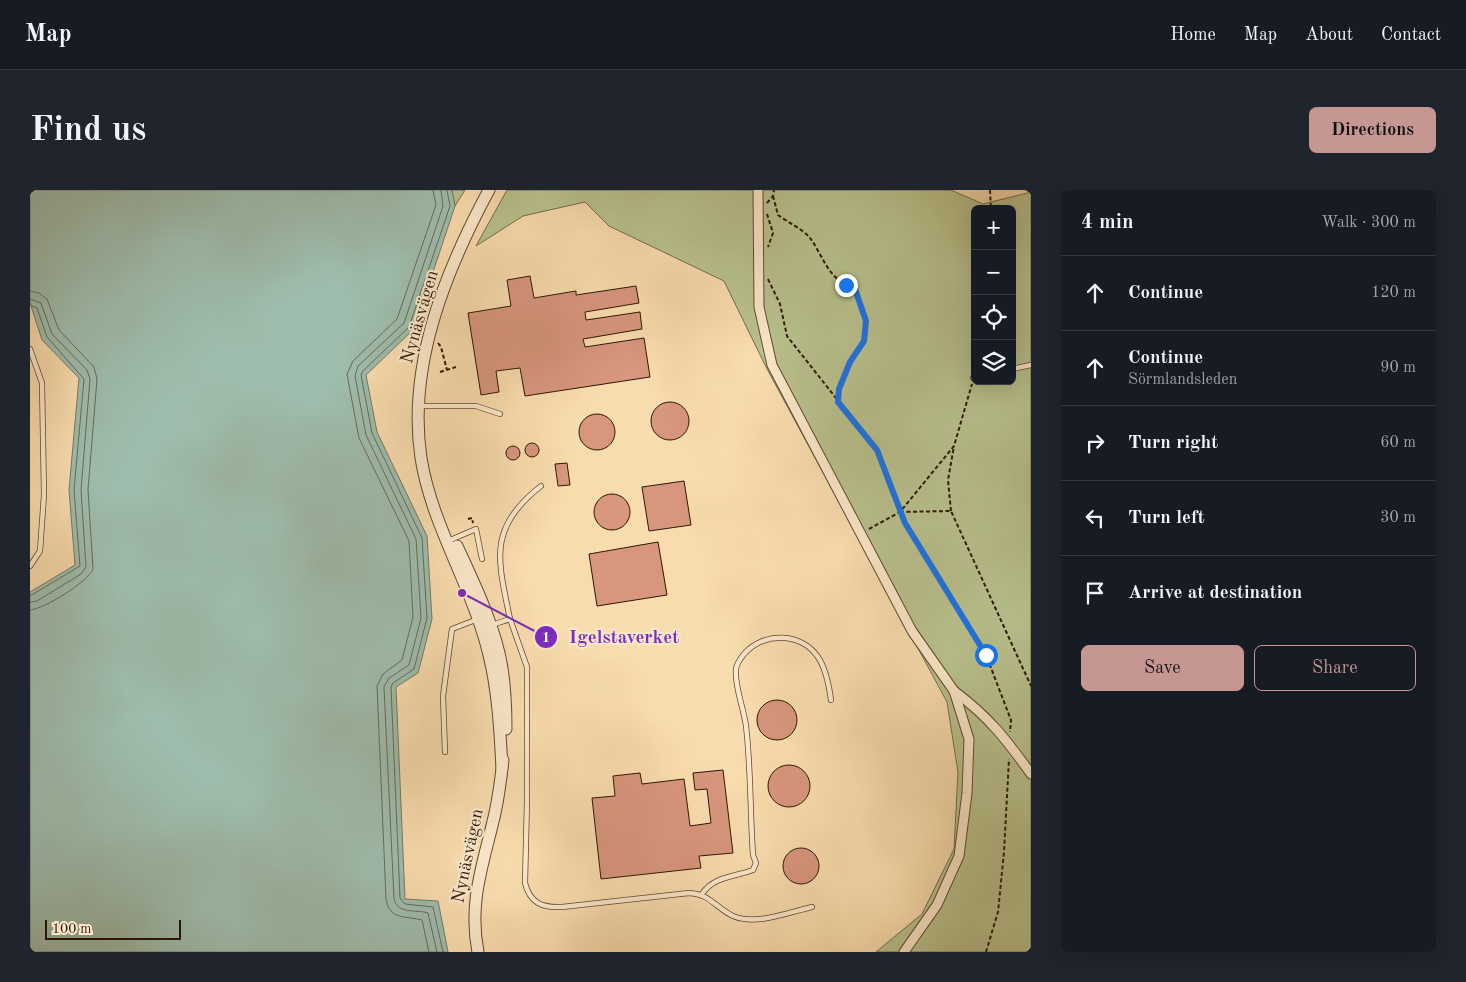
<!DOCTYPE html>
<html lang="en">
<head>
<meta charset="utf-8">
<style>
	:root { --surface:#171b24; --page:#20242c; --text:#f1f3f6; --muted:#9ea1a6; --line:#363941; --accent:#c59692 }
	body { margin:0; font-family:"Old Standard TT",serif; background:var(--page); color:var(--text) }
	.controls { position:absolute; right:15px; top:15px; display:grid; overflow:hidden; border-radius:8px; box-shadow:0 5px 20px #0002 }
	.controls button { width:45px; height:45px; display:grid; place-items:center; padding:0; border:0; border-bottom:1px solid var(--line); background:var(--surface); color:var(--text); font:25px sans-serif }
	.scale { position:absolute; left:15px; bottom:12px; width:136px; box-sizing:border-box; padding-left:5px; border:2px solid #2d1707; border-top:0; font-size:14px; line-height:18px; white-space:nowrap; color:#2d1707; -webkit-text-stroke:4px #fbe8ca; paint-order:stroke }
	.stop { position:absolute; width:15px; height:15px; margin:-11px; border:4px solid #1a73e8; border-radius:50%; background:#fff }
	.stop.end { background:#1a73e8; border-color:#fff; box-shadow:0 1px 5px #0008 }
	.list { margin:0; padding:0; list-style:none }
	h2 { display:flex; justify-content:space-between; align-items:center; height:65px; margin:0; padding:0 20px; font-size:21px }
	h2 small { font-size:16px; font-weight:400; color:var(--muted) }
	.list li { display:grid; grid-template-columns:32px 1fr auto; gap:15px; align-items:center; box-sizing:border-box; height:75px; padding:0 20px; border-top:1px solid var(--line) }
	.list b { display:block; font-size:19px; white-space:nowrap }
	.list p { margin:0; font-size:16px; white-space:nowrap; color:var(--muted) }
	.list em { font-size:16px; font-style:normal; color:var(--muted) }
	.actions { display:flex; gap:10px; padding:15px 20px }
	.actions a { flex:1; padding:11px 0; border:1px solid var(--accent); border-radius:8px; text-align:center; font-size:18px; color:var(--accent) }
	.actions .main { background:var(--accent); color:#111 }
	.icon { flex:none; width:28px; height:28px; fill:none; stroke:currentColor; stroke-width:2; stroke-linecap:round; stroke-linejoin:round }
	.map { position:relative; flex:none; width:1001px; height:762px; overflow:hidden; border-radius:8px }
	header { display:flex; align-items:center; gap:30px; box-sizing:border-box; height:70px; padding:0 25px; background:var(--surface); border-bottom:1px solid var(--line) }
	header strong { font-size:24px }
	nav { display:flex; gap:28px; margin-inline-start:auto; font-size:18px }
	.intro { display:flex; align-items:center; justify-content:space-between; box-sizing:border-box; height:120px; padding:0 30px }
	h1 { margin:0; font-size:35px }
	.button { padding:12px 22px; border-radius:8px; background:var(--accent); color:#111; font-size:18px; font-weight:700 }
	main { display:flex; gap:30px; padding:0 30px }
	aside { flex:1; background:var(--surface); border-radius:8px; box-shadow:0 5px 20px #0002 }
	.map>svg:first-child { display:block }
</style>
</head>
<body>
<header>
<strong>Map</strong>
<nav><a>Home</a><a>Map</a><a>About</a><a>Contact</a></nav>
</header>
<div class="intro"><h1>Find us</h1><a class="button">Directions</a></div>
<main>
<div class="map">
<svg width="1001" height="762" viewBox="0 0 1001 762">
	<rect width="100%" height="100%" fill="#f9dcae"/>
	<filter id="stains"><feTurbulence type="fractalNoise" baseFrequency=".004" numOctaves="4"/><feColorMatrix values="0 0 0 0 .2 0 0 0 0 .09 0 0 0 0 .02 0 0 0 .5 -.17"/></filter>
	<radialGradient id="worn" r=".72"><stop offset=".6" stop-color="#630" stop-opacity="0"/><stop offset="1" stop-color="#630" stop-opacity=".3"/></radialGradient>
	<g fill="#b9c28e" stroke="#736c4a" fill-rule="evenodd">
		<polygon points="422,0 435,0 425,16"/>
		<path d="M477,0h444l32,14 48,-12v760h-155l46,-38 32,-65 4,-77 -11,-70 -181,-335 -42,-86 -115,-55 -24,-24 -62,14 -47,30zM945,19h37v172h-37z"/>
	</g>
	<polygon fill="#9ebcac" stroke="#717a6a" points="0,0 422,0 425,16 384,139 336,185 347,242 397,346 402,429 388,483 366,497 375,709 408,711 418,762 0,762 0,402 45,375 39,300 49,188 12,150 0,113"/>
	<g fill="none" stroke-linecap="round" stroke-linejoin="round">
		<g stroke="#666a5a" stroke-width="1">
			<path d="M0,101l9,2 8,6 12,31 35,37 3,12 -9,111 5,79c-5,13 -49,40 -63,41"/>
			<polyline points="0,109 11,113 22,144 57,180 60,189 51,300 56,377 51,384 7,411 0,412"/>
			<polyline points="0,115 7,118 17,147 54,189 44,300 50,376 0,406"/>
			<path d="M399,762l-7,-32c-16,-4 -33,0 -36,-21l-9,-213 6,-12 19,-14 11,-43 -4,-76 -50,-103 -12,-64 6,-13 44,-42 39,-114 -3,-15"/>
			<path d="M407,762l-9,-39c-12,-4 -31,2 -34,-15l-10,-211 5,-9 20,-13 12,-47 -5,-79 -50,-104 -11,-59 3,-10 46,-43 39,-117 -2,-16"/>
			<polyline points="413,762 403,717 375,714 370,708 361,497 363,493 384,479 397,428 392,348 342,243 331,185 333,181 379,137 420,16 417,0"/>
		</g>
	</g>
	<g fill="#d8967d" stroke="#2d1707">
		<polygon points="500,86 504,108 546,101 546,105 606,96 609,113 555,122 556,130 610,122 612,139 553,149 555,157 614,148 620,187 495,206 490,178 466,181 469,202 451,205 438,123 481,116 477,90"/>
		<circle cx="640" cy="231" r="19"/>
		<circle cx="567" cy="242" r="18"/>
		<circle cx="502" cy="260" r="7"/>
		<circle cx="483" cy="263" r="7"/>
		<polygon points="537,273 540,295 528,296 525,274"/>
		<polygon points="654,291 661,335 619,341 612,297"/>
		<circle cx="582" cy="322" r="18"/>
		<polygon points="628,352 637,405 567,416 559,364"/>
		<circle cx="747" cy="530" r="20"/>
		<circle cx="759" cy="596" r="21"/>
		<polygon points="693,580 703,663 669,666 671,678 571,689 562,608 585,606 583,586 610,583 612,594 654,589 660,636 681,633 677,599 665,600 663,583"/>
		<circle cx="771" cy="676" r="18"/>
	</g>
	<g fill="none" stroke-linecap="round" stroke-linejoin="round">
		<g stroke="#604831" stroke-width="6">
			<g id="service">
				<polyline points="0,159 12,193 14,305 10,361 0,376"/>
				<polyline points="982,179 1001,175"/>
				<polyline points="943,188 945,187"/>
				<polyline points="390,216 446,216 470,224"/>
				<polyline points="418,351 446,339 452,369"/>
				<path d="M480,429c-12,-59 -23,-91 31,-133"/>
				<path d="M462,435l18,-6 17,48v133l-2,83c5,20 17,25 37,24l127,-14c21,1 27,15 44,23 23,10 56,-4 79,-9"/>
				<polyline points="415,562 413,506 422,439 448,429"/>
				<path d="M672,704c12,-18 33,-17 51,-24l3,-7 -3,-8c-3,-43 -2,-87 -7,-129 -2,-17 -12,-41 -10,-57 1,-7 5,-11 9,-16 19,-21 56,-21 73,4 8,12 11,28 13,43"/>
			</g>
		</g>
		<g stroke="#604831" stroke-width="11">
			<g id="minor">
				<polyline points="728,0 729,117 742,175 882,441 924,501 939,549 937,603 929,666 907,715 874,762"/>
				<path d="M924,501c35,26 52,48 77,83"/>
			</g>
		</g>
		<g stroke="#604831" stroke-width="13">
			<g id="tertiary">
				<path d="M459,0c-43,80 -82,175 -68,268 11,69 52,129 68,197 9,36 11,75 13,113"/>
				<path d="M427,356c16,35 33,70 42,107 6,25 7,50 7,76"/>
				<path d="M448,762c-10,-51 6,-90 17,-139 4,-18 6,-35 8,-53"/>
			</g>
		</g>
		<g stroke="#2d1707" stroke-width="2" stroke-dasharray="4 2.5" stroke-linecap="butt">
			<polyline points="960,0 961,19"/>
			<path d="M743,6l5,19c9,7 25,14 32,23 13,17 19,45 44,48l12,35 -2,20 -14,21 -11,27 -1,13"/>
			<polyline points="737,13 743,6 744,0"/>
			<polyline points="737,24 743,43 738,57"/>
			<polyline points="738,89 750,114 757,146 847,260 875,333 956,465 981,530 980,542"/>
			<polyline points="408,153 411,157 417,180"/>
			<polyline points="410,182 426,177"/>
			<polyline points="943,182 945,146"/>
			<polyline points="921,321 918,290 924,256"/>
			<polyline points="870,322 921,321 1001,496"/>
			<polyline points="438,329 442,328 443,333"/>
			<polyline points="839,339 870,322 924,256 942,194"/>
			<polyline points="956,762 968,722 974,662 979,569"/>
		</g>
		<use href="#service" stroke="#fbe8ca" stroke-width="4.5"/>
		<use href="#minor" stroke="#fbe8ca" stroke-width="9"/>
		<use href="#tertiary" stroke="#fbe8ca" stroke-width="11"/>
	</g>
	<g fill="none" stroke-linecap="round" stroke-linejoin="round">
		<polyline stroke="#1a73e8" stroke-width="6" points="816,95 824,96 836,131 834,151 820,172 809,199 808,212 847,260 875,333 956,465"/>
	</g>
	<g text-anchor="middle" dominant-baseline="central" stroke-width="4.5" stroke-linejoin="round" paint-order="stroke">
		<g font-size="18" fill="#2d1707" stroke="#fbe8ca">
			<text transform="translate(390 127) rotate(-74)">Nynäsvägen</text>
			<text transform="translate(438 666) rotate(-78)">Nynäsvägen</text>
		</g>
	</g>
	<path fill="none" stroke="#7b2cbf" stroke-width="2" d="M432 403L516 447"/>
	<g fill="#7b2cbf" stroke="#fbe8ca" stroke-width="2">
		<circle cx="432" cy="403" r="5"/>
		<circle cx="516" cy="447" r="12"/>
	</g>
	<g font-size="15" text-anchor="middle" font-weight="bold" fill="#fff">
		<text x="516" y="452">1</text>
	</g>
	<g font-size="19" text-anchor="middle" font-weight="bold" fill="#7b2cbf" stroke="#fbe8ca" stroke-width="4.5" stroke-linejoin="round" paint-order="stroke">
		<text x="594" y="453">Igelstaverket</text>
	</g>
	<rect width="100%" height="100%" filter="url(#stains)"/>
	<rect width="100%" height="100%" fill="url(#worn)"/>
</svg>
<div class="controls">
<button>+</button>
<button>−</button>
<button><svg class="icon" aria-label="locate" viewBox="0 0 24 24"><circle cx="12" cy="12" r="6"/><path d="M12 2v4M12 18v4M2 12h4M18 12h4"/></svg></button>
<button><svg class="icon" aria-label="layers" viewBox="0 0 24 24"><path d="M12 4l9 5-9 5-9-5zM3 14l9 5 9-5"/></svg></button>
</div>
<div class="scale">100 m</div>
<div class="stop" style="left:956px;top:465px"></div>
<div class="stop end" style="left:816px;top:95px"></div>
</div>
<aside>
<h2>4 min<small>Walk · 300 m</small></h2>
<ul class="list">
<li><svg class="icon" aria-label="ahead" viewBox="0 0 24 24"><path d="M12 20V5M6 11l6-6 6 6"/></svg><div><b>Continue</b></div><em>120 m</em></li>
<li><svg class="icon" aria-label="ahead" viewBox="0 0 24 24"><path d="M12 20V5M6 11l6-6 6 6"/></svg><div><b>Continue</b><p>Sörmlandsleden</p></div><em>90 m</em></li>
<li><svg class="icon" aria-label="right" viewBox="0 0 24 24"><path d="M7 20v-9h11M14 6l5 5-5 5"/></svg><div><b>Turn right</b></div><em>60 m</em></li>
<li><svg class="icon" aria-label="left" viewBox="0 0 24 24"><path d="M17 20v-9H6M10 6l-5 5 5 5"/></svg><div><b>Turn left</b></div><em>30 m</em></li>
<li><svg class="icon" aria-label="arrive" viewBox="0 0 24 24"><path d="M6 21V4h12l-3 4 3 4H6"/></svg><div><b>Arrive at destination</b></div></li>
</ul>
<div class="actions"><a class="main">Save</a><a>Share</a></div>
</aside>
</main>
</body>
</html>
